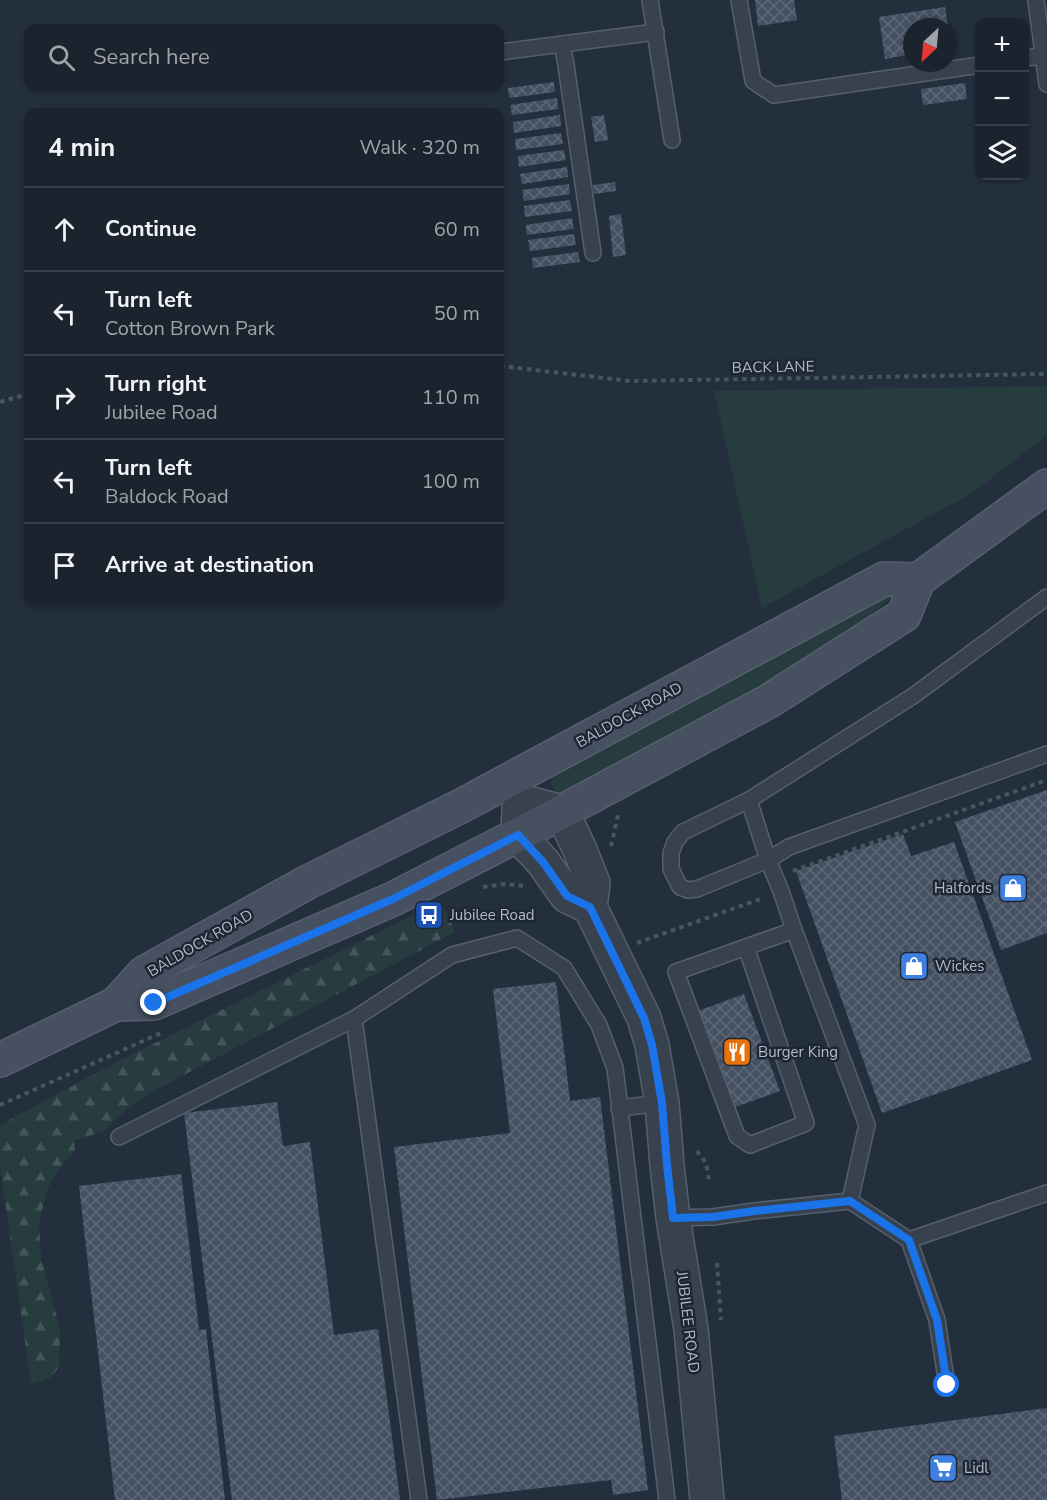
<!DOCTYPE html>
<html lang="en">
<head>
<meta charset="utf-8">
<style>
	:root { --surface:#1b232e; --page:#242b36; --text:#f1f3f6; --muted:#a0a4aa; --line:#39404a }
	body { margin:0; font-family:"Nunito Sans",sans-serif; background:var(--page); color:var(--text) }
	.controls { position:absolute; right:18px; top:18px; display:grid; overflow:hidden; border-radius:12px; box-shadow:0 2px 4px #0004 }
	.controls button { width:54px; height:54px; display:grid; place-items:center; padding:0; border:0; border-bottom:2px solid var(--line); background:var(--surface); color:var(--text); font:30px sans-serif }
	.compass { position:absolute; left:903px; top:18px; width:54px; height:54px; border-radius:50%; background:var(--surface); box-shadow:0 2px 4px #0004; rotate:206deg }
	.stop { position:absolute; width:18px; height:18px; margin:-14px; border:4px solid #1a73e8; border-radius:50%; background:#fff }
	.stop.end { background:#1a73e8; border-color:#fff; box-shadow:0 2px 6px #0008 }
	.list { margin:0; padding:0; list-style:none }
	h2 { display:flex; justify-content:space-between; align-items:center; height:78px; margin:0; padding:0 24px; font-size:26px }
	h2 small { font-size:20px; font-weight:400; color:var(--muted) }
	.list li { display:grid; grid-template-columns:39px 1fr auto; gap:18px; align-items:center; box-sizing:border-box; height:84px; padding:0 24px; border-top:2px solid var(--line) }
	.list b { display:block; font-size:22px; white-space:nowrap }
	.list p { margin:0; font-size:20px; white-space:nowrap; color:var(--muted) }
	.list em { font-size:20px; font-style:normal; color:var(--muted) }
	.icon { flex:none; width:33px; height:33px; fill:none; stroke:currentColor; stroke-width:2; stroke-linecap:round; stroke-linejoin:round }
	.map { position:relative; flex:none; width:1047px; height:1500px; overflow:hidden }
	.search { position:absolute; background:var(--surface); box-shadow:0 2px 4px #0004; left:24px; top:24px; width:480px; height:66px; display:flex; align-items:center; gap:15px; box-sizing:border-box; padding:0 21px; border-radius:12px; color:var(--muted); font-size:22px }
	.panel { position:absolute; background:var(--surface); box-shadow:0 2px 4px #0004; left:24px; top:108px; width:480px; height:498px; border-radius:12px }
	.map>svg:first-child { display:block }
</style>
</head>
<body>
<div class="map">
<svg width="1047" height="1500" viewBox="0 0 1047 1500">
	<defs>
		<pattern id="forest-firs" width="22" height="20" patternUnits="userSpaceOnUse" patternTransform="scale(1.5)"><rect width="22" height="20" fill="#263c3f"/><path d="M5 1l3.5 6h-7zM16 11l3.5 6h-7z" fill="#435659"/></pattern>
		<pattern id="building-cross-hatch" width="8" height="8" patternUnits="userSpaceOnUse" patternTransform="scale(1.5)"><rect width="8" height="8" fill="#455162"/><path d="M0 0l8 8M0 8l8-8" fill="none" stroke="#5d6877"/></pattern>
	</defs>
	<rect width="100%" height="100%" fill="#242f3e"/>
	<g fill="#263c3f">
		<polygon points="1047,386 1047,435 974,492 762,608 714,391"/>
		<polygon points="887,593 892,598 861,622 790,672 568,792 557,792 550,784 554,772"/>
	</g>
	<polygon fill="url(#forest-firs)" points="441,901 455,932 161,1087 128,1108 103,1132 74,1140 75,1150 59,1169 47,1190 39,1222 41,1258 60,1329 59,1367 50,1378 31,1384 0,1165 0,1125 115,1063"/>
	<g fill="url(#building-cross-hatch)">
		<polygon points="755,0 794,0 797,20 758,26"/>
		<polygon points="945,7 948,27 912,27 912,54 885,59 879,17"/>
		<polygon points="554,82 555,92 509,98 508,88"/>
		<polygon points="965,83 967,99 923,105 921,89"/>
		<polygon points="557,98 558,109 512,115 510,105"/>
		<polygon points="560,115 561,126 514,133 513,122"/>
		<polygon points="604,115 608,140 595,142 591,117"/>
		<polygon points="561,133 563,144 516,150 515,139"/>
		<polygon points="564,150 566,160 519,167 518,156"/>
		<polygon points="567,167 568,177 522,184 520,174"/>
		<polygon points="615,182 616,191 594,194 593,185"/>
		<polygon points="569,184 570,194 524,201 522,190"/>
		<polygon points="570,200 572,211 525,217 524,206"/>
		<polygon points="621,214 626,255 613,257 609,216"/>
		<polygon points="572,218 574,229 527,235 526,225"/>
		<polygon points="574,234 576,245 530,251 528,240"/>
		<polygon points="578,252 580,262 533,268 532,258"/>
		<polygon points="1047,790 1047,933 1001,950 955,822"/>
		<polygon points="903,834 911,856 954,842 1032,1060 882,1113 796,871"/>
		<polygon points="556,982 570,1101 600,1097 648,1490 613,1495 611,1480 437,1500 394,1147 510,1133 493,989"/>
		<polygon points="744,994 780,1091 730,1109 695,1012"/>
		<polygon points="277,1102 283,1146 310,1142 334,1335 378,1329 400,1500 232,1500 184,1113"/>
		<polygon points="181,1174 199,1330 206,1329 225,1500 115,1500 79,1186"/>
		<polygon points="1047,1408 1047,1500 842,1500 834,1436"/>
	</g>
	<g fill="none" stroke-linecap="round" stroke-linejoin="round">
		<g stroke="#565f6c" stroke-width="18">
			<g id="service">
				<polyline points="650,0 672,140"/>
				<polyline points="739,0 753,81 774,95 980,65"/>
				<polyline points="1036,0 1047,84"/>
				<polyline points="562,44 566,65 593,253"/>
				<polyline points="500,52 656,32"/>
				<polyline points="1024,58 1043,56"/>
				<polyline points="749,800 768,860 789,847 1047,754"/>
				<polyline points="746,947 806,1123 750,1145 737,1136 676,972 794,930"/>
				<polyline points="354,1019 419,1500"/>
				<polyline points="619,1108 662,1103"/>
				<polyline points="119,1137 354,1019 452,955 517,938 564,968 599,1025 615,1068 667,1500"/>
				<polyline points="850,1201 867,1125 794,930 781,891 768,860 697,889 688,890 680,887 671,869 671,853 675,842 683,832 749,800 913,696 1047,597"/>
				<polyline points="850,1201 909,1240 937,1320 947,1385"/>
				<polyline points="673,1218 713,1217 754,1211 850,1201"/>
				<polyline points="909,1240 1047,1193"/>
			</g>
		</g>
		<g stroke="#565f6c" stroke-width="36">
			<g id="tertiary">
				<polyline points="520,801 562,812 580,850 593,883 590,907 644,1018 652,1045 662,1103 667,1165 673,1218 691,1329 707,1500"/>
				<polyline points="519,809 518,835 543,862 567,896 590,907"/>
			</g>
		</g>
		<g stroke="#565f6c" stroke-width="36">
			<g id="secondary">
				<polyline points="116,1004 154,1003 393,899 541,823 769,701 904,615 918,580 1047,486"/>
				<polyline points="0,1060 116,1004 144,973 306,883 461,806 884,579 918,580"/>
			</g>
		</g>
		<g stroke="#44595c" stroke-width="4" stroke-dasharray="4.5 4.5" stroke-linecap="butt">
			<polyline points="500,366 630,381 1047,374"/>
			<polyline points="0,402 28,394"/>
			<polyline points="611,846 618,815"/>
			<polyline points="793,871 1047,780"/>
			<polyline points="483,887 505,884 523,886"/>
			<polyline points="637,943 763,898"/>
			<polyline points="0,1105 161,1033"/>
			<polyline points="697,1151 706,1163 709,1180"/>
			<polyline points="717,1263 721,1320"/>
		</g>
		<use href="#service" stroke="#38414e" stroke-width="15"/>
		<use href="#tertiary" stroke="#38414e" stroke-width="33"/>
		<use href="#secondary" stroke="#465061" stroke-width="33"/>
	</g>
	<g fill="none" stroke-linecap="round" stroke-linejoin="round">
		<polyline stroke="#1a73e8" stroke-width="8" points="154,1003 393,899 518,835 543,862 567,896 590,907 644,1018 652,1045 662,1103 667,1165 673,1218 713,1217 754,1211 850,1201 909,1240 937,1320 947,1385"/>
	</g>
	<defs>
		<g id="shop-square" transform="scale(1.5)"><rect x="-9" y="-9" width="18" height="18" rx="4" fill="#3f7fe0" stroke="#1d2633"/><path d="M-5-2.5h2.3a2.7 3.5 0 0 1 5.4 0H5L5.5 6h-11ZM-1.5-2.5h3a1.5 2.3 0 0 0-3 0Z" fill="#fff"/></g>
		<g id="bus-square" transform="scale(1.5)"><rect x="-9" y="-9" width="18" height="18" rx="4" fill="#1a4fb4" stroke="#1d2633"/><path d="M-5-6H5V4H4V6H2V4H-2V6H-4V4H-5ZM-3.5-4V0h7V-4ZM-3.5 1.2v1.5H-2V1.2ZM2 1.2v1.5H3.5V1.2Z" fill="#fff"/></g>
		<g id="restaurant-square" transform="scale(1.5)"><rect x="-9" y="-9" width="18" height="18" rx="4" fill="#e8710a" stroke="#1d2633"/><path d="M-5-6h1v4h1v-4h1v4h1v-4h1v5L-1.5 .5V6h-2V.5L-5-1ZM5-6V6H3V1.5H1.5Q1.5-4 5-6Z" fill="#fff"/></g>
		<g id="supermarket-square" transform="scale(1.5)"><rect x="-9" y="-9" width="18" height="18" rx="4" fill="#3f7fe0" stroke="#1d2633"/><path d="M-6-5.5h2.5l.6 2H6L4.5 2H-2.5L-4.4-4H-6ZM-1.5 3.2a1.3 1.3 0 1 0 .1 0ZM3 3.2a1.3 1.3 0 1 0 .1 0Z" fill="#fff"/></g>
	</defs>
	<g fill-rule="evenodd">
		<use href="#shop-square" x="1013" y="888"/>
		<use href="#bus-square" x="429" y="915"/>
		<use href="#shop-square" x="914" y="966"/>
		<use href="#restaurant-square" x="737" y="1052"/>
		<use href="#supermarket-square" x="943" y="1468"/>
	</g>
	<g text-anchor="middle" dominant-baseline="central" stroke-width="5" stroke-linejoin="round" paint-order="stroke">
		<g font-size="15" fill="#b4bcc9" stroke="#1d2633">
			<text transform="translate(773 367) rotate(-1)">BACK LANE</text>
			<text transform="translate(629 715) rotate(-29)">BALDOCK ROAD</text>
			<text transform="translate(200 943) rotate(-30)">BALDOCK ROAD</text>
			<text transform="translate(688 1322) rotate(83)">JUBILEE ROAD</text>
		</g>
		<g font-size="15" fill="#b4bcc9" stroke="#1d2633" text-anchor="start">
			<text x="992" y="888" text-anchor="end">Halfords</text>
			<text x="450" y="915">Jubilee Road</text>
			<text x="935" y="966">Wickes</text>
			<text x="758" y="1052">Burger King</text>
			<text x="964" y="1468">Lidl</text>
		</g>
	</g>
</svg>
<div class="controls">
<button>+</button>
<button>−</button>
<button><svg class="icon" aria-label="layers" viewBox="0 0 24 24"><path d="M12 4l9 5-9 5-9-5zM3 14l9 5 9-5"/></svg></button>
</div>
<svg class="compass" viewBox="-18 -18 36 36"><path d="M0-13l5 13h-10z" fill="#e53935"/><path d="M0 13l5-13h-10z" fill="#a0a4aa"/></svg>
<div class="stop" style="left:947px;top:1385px"></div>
<div class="stop end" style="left:154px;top:1003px"></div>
<div class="search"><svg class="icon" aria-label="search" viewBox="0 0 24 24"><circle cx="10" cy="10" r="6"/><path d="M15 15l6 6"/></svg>Search here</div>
<section class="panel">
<h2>4 min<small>Walk · 320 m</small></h2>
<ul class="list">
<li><svg class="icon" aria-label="ahead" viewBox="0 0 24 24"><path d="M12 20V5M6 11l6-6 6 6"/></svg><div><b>Continue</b></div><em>60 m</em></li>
<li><svg class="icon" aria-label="left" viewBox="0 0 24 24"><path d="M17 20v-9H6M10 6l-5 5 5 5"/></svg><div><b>Turn left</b><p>Cotton Brown Park</p></div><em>50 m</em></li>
<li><svg class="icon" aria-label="right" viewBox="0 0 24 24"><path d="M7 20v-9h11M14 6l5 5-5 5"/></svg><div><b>Turn right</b><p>Jubilee Road</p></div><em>110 m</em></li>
<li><svg class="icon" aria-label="left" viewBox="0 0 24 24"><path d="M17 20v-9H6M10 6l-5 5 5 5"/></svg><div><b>Turn left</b><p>Baldock Road</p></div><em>100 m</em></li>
<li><svg class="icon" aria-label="arrive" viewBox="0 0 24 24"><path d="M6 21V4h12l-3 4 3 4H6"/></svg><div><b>Arrive at destination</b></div></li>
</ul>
</section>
</div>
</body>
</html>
